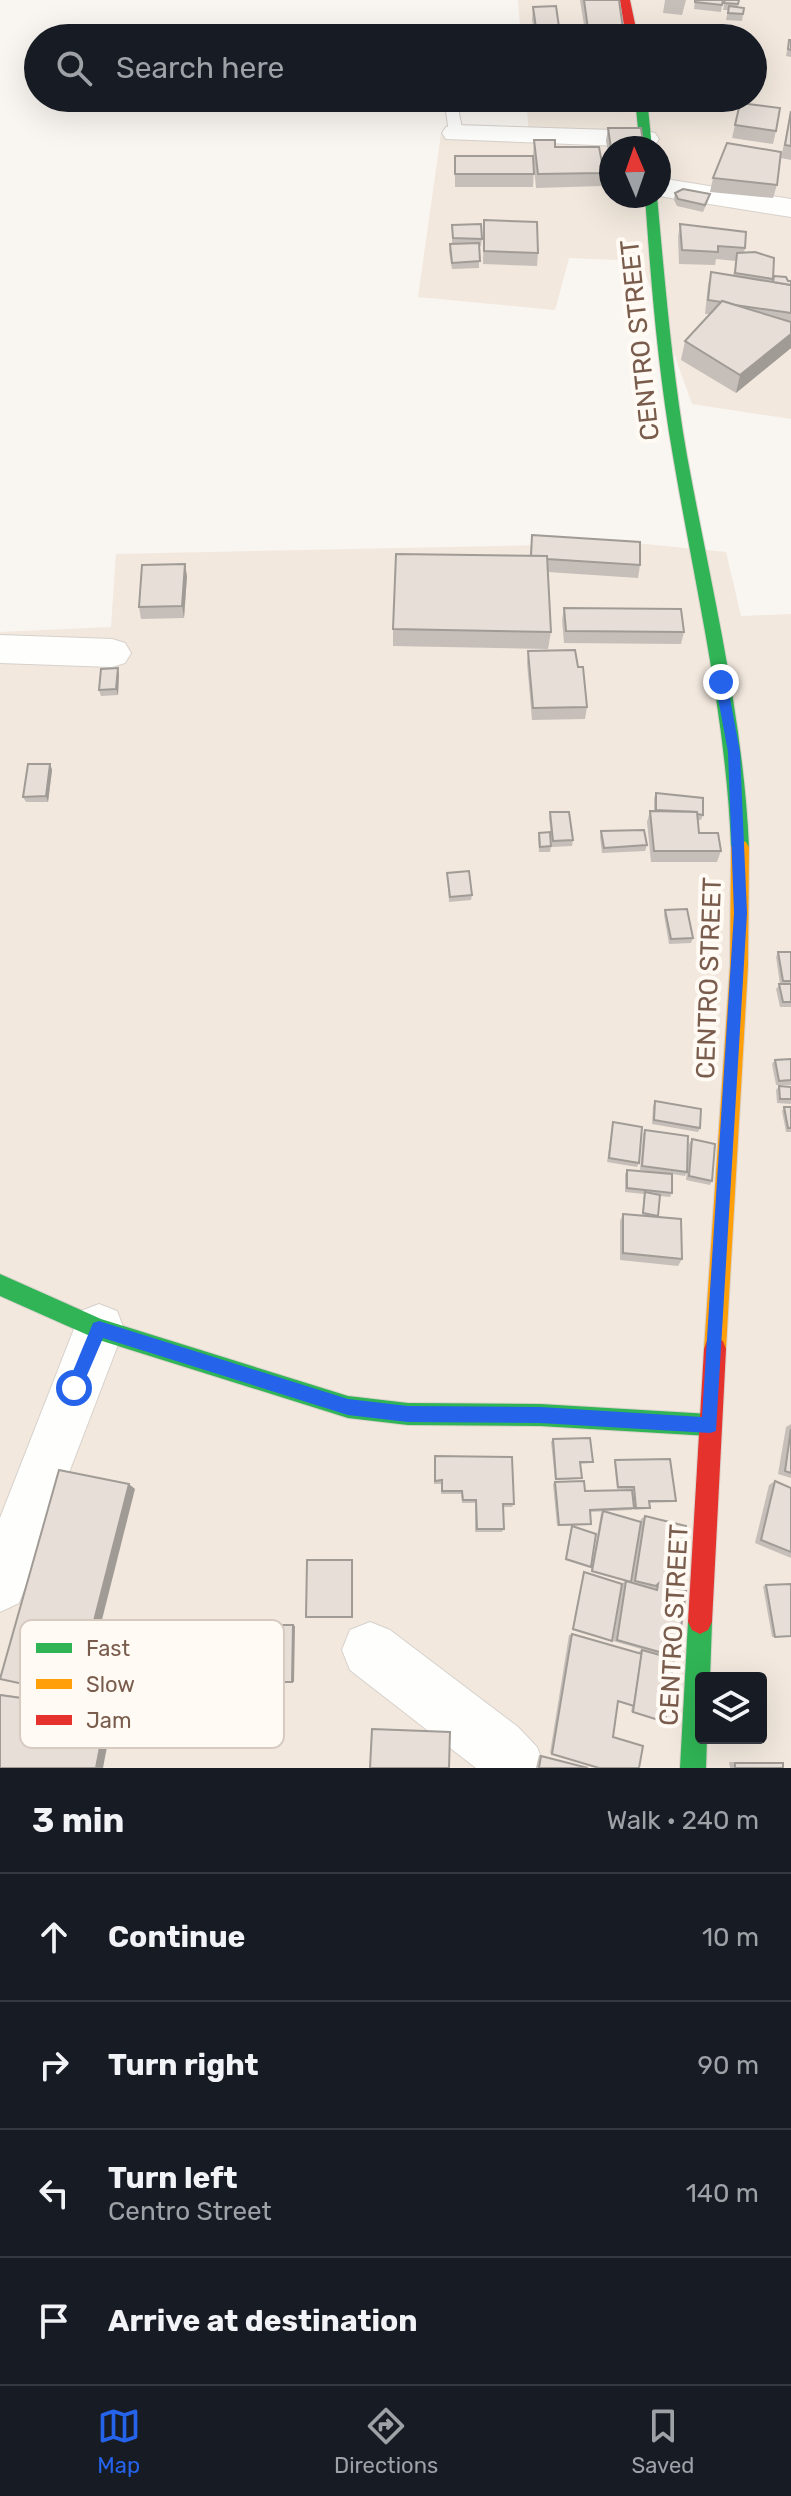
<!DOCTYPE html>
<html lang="en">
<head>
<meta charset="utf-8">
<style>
	:root { --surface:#171b24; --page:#20242c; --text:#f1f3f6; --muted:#9ea1a6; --line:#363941; --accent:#2563eb }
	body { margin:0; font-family:Rubik,sans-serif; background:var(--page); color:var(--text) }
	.controls { position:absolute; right:24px; bottom:24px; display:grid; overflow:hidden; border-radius:8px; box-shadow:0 8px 32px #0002 }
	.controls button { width:72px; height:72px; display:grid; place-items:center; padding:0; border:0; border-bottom:2px solid var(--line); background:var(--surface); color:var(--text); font:40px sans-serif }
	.compass { position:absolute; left:599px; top:136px; width:72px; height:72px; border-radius:50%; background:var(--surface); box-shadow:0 8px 32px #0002; rotate:358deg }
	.stop { position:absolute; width:24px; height:24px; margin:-18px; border:6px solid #2563eb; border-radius:50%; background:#fff }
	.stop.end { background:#2563eb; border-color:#fff; box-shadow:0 2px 8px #0008 }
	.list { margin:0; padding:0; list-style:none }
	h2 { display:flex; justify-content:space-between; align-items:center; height:104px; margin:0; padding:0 32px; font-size:34px }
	h2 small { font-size:26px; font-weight:400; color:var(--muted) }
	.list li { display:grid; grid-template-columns:52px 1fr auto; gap:24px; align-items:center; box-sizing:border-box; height:128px; padding:0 32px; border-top:2px solid var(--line) }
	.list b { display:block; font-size:30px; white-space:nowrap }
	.list p { margin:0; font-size:26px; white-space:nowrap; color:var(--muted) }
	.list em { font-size:26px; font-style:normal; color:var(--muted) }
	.icon { flex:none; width:44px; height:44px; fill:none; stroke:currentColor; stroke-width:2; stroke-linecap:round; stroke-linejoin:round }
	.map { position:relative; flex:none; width:791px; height:1768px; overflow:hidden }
	.search { position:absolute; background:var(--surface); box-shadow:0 8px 32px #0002; left:24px; right:24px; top:24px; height:88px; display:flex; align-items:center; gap:20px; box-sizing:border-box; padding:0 28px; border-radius:44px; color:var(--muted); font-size:30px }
	.sheet { height:616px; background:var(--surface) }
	nav { display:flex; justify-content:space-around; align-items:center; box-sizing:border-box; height:112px; border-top:2px solid var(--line); background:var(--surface); font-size:22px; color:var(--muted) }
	nav a { display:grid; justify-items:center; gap:4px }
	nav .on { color:var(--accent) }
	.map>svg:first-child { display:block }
</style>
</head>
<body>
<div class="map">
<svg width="791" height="1768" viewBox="0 0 791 1768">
	<rect width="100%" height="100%" fill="#f9f5f0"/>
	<g fill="#f2e8de" fill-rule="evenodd">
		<path d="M518,0h273v419l-99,-15 -51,-143 -72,-3 -14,52 -137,-13 23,-163h88l-3,-36h227v-60h-232zM611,148h48v48h-48z"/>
		<path d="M635,543l91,9 15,64 50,-2v1154h-791v-1136l111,-5 5,-73zM701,1678h60v60h-60z"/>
	</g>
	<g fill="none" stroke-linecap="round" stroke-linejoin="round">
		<g stroke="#d7d1cb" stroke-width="2">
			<polygon id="lane" points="335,98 456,98 463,133 456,137 449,133 445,104 341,102"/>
		</g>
		<g stroke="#d7d1cb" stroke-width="2">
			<g id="street">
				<polygon points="456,125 645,131 655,133 659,139 655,145 645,147 446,139 442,133 446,127"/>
				<polygon points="659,178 791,199 791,217 659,196"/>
				<polygon points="0,635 112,639 125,643 131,653 125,663 112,667 0,663"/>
				<polygon points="99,1304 117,1311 124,1329 19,1603 0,1612 0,1518 81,1311"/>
				<polygon points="370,1622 390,1630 518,1727 537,1747 545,1768 476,1768 350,1670 342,1650 350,1630"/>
			</g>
		</g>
		<g stroke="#d9d2cb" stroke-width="2">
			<g id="fast">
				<polygon points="635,98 647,98 652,148 640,148"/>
				<path d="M645,196h12c8,87 15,174 30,260 24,131 56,258 62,391l-3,5h-12l-3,-5c-5,-133 -36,-260 -58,-391 -15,-86 -22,-173 -28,-260z"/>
				<polygon points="0,1274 101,1319 348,1396 408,1403 540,1404 710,1414 718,1417 721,1425 718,1433 710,1436 540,1426 408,1425 348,1418 99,1340 0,1296"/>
				<polygon points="700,1610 708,1614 712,1622 710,1678 701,1678 701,1738 707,1738 706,1768 680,1768 688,1622 692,1614"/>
			</g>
		</g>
		<g stroke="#d9d2cb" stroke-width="2">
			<polygon id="slow" points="740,840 746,842 749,847 748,966 726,1349 723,1357 715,1360 707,1357 704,1349 730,966 731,847 734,842"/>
		</g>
		<g stroke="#d9d2cb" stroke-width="2">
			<g id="jam">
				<polygon points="620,0 630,0 638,38 626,38"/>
				<polygon points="715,1338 723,1341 726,1349 712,1622 708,1630 700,1634 692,1630 688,1622 704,1349 707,1341"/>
			</g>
		</g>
		<use href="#lane" fill="#fefefd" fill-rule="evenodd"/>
		<use href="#street" fill="#fefefd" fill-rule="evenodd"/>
		<use href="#fast" fill="#30b455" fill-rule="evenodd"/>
		<use href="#slow" fill="#ff9f0a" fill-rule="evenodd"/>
		<use href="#jam" fill="#e5322d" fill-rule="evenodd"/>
	</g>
	<g fill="#c6bfb9">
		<polygon points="580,0 619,0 623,29 622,38 586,38"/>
		<polygon points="665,0 686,0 682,15 663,13"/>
		<polygon points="695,0 723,0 721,12 694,9"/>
		<polygon points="725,0 739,0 738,7 744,8 742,21 726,20 728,10 723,10"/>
		<polygon points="533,7 559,27 558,38 535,38 532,20"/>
		<polygon points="789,40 791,40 791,57 786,56"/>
		<polygon points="740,103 776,131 773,144 732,138"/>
		<polygon points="791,110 791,160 781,158"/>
		<polygon points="608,128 611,148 611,168 606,141"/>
		<polygon points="534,140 555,147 604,173 602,186 536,188 534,166 533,187 455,187 455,156 533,156"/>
		<polygon points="713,178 777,185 773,198 710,192"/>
		<polygon points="675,193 708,201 703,212 677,206 674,200"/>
		<polygon points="484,220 538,253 537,266 483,264"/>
		<polygon points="680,224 745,248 744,253 773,279 791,281 791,348 736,393 681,360 685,341 710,314 705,314 708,285 711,272 733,276 736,261 716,259 715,265 679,264 678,237"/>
		<polygon points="452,225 482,239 481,246 479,246 479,268 452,269 449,251 450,244 452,244"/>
		<polygon points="532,535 640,565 638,578 548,572 551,632 548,649 393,646 393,629 530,556"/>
		<polygon points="187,576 184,618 141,619 139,607"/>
		<polygon points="564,608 684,632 681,644 564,643 562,620"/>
		<polygon points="528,651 578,667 587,707 585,719 532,720 527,663"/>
		<polygon points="119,674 118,695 101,696 99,690"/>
		<polygon points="50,764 52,770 48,802 26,802 23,797"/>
		<polygon points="656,793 703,815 701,820 698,820 699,833 721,851 717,862 651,862 647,822 650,811 654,811 654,798"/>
		<polygon points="550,812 573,840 572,846 552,847 549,818"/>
		<polygon points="601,831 647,845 645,851 602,853 600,837"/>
		<polygon points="539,833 551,846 550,852 539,852 538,838"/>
		<polygon points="447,873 472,895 471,900 449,902"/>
		<polygon points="665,910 693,938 691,943 669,944 664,915"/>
		<polygon points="778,952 791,952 791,1007 780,1007 776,989 780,984 776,957"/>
		<polygon points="791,1059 791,1085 776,1085 772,1064 775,1060"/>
		<polygon points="779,1086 791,1087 791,1104 777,1103 776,1090"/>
		<polygon points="655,1101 700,1128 698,1132 652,1124 653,1106"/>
		<polygon points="784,1107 791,1107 791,1132 786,1132 782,1111"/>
		<polygon points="613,1122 639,1163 637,1167 607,1162 612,1126"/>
		<polygon points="645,1130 687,1172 685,1176 672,1174 672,1193 670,1197 660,1196 657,1217 682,1259 678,1266 620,1260 620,1221 623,1214 642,1216 644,1194 625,1192 625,1174 627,1170 666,1174 640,1170 643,1134"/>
		<polygon points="692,1139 712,1181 710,1185 686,1180 689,1144"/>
		<polygon points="791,1424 791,1478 778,1474 786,1427"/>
		<polygon points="553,1439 593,1462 591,1463 580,1464 582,1478 580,1479 555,1480 551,1442"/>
		<polygon points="435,1460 514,1504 512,1507 503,1507 504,1529 502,1532 475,1532 475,1503 462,1503 461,1494 441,1494 442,1484 434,1484"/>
		<polygon points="615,1460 676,1501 674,1502 649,1503 650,1508 648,1509 634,1510 632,1489 617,1489 614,1462"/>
		<polygon points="775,1481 791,1488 791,1558 755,1543 769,1485"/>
		<polygon points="555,1482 585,1491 634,1508 632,1510 590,1512 591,1524 589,1525 557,1526 553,1484"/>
		<polygon points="603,1511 640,1522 641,1519 645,1516 677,1589 677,1657 673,1658 613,1641 622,1586 612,1641 572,1630 583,1573 584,1572 622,1584 625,1581 591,1572 601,1513"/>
		<polygon points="572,1526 591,1567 590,1568 565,1560 571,1528"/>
		<polygon points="352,1560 353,1618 307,1618 306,1617"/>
		<polygon points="766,1585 791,1637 772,1637 763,1586"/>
		<polygon points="572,1634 639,1653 640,1650 642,1650 663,1722 631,1712 632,1706 618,1702 599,1768 550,1753 569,1635"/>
		<polygon points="0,1694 114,1710 0,1768"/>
		<polygon points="539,1755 589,1768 536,1768"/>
		<polygon points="729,1762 776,1762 783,1763 783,1768 730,1768"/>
	</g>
	<g fill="#a19b96">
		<polygon points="791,334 791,348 736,393 740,375"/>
		<polygon points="185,564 187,576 184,618 182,606"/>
		<polygon points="118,668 119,674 118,695 116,689"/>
		<polygon points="50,764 52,770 48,802 46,796"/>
		<polygon points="129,1484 135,1489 83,1695 75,1695"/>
		<polygon points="293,1625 295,1626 294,1682 292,1682"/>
		<polygon points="107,1710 114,1710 103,1768 96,1768"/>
	</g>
	<g fill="#e6ded7" stroke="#a19b96" stroke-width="2">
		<polygon points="584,0 619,0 623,29 588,29"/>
		<polygon points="695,0 723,0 722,5 695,2"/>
		<polygon points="725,0 739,0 738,4 724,3"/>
		<polygon points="556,6 559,27 536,28 533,7"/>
		<polygon points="729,6 744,8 743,14 728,13"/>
		<polygon points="789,40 791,40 791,50 788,49"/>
		<polygon points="740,103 780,108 776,131 735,125"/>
		<polygon points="791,111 791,146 785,145"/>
		<polygon points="608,128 641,128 644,148 611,148"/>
		<polygon points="534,140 555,140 555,147 599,147 604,173 538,174"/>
		<polygon points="727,143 781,152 777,185 713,178"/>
		<polygon points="455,156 533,156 534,174 455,174"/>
		<polygon points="683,189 710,194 705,205 678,199 675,193"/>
		<polygon points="484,220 537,222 538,253 484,251"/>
		<polygon points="481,224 482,239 453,238 452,225"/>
		<polygon points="680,224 746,232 745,248 718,246 718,252 682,250"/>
		<polygon points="479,243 480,261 452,263 450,244"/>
		<polygon points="755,252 774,258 773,279 735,273 737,253"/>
		<polygon points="711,272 791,285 791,313 735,305 722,301 721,302 708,300"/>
		<polygon points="774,276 786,277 788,281 791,281 791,285 773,282"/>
		<polygon points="722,301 791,322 791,334 740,375 685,341"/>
		<polygon points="532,535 640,542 640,565 547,559 547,556 531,556"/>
		<polygon points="396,554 547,556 551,632 393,629"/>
		<polygon points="185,564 182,606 139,607 142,565"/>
		<polygon points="564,608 681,609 684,632 566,631"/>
		<polygon points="575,650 578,667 583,667 587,707 533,708 528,651"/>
		<polygon points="118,668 116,689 99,690 101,669"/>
		<polygon points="28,764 50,764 46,796 23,797"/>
		<polygon points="656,793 703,798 703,815 697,814 697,812 656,810"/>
		<polygon points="650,811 697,812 699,833 718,833 721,851 654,851"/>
		<polygon points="550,812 569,812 573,840 553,841"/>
		<polygon points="644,830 647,845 604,848 601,831"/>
		<polygon points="550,832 551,846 540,847 539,833"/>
		<polygon points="469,871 472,895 450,897 447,873"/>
		<polygon points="687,909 693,938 671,939 665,910"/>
		<polygon points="778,952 791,952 791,981 783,981"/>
		<polygon points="779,984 791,984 791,1002 783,1002"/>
		<polygon points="791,1059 791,1080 779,1081 775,1060"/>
		<polygon points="779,1086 791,1087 791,1099 780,1099"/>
		<polygon points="655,1101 701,1109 700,1128 654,1120"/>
		<polygon points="784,1107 791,1107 791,1128 788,1128"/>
		<polygon points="613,1122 642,1127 639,1163 609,1158"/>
		<polygon points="645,1130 688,1136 687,1172 642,1166"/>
		<polygon points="692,1139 715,1144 712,1181 689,1176"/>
		<polygon points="627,1170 672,1174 672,1193 627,1188"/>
		<polygon points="645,1192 660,1195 658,1216 643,1213"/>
		<polygon points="623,1214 681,1219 682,1259 623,1253"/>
		<polygon points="791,1429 791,1473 785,1471"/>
		<polygon points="590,1438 593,1462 580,1462 582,1478 556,1479 553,1439"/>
		<polygon points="435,1456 512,1457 514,1504 503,1504 504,1529 477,1529 476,1500 463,1500 462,1491 442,1491 442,1480 435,1481"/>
		<polygon points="670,1459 676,1501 649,1501 650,1508 636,1508 634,1487 618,1487 615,1460"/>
		<polygon points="59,1470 129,1484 75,1695 0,1679"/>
		<polygon points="584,1481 585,1491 632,1490 634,1508 590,1510 591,1524 559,1525 555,1482"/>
		<polygon points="775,1481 791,1488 791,1552 761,1540"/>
		<polygon points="603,1511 641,1522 631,1582 592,1571"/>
		<polygon points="645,1516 686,1526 677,1589 686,1591 677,1657 617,1640 626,1581 657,1590 658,1584 656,1586 635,1581"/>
		<polygon points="572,1526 596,1534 591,1567 566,1559"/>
		<polygon points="307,1560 352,1560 352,1617 306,1617"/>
		<polygon points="584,1572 622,1584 612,1641 573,1629"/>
		<polygon points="791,1584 791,1636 775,1637 766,1585"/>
		<polygon points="244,1625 293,1625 292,1682 242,1682"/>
		<polygon points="572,1634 642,1654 634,1706 618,1701 613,1737 643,1746 639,1768 599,1768 552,1754"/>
		<polygon points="642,1650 674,1659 665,1722 633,1712"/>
		<polygon points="0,1695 107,1710 96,1768 0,1768"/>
		<polygon points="372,1729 450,1732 449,1768 370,1768"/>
		<polygon points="541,1756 588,1768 539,1768"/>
		<rect x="735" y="1763" width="48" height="5"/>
	</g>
	<polygon fill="#2563eb" points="721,677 727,682 740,752 747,913 716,1431 710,1433 540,1423 408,1422 348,1415 103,1338 79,1394 68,1394 66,1388 93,1323 99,1321 348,1399 408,1406 540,1407 702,1417 734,913 728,752 715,682"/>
	<g text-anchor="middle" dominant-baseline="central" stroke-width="8" stroke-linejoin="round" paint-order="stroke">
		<g font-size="26" fill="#7a5c4d" stroke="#fffaf3">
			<text transform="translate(640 340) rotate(-96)">CENTRO STREET</text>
			<text transform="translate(709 978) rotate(-88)">CENTRO STREET</text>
			<text transform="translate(674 1625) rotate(-87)">CENTRO STREET</text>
		</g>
	</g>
	<rect x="20" y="1620" width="264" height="128" rx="12" fill="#fffaf3" stroke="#d7cbc1" stroke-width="2"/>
	<rect x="36" y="1643" width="36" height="10" fill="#30b455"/>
	<rect x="36" y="1679" width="36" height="10" fill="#ff9f0a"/>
	<rect x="36" y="1715" width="36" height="10" fill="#e5322d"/>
	<g font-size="22" fill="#7a5c4d">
		<text x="86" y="1656">Fast</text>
		<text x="86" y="1692">Slow</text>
		<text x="86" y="1728">Jam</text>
	</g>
</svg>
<div class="controls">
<button><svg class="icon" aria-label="layers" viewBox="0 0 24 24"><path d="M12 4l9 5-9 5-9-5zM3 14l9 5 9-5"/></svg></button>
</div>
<svg class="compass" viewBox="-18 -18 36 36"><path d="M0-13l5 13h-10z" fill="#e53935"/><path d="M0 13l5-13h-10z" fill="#9ea1a6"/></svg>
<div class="stop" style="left:74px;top:1388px"></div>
<div class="stop end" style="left:721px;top:682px"></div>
<div class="search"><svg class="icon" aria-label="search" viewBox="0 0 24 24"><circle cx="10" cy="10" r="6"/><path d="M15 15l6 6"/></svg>Search here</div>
</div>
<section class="sheet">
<h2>3 min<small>Walk · 240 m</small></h2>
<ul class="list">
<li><svg class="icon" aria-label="ahead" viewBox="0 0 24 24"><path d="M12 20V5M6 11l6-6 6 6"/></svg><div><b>Continue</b></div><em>10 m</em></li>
<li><svg class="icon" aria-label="right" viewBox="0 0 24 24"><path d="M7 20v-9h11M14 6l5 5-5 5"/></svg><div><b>Turn right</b></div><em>90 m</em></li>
<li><svg class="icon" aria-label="left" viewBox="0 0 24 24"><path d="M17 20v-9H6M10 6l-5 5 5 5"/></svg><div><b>Turn left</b><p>Centro Street</p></div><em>140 m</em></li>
<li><svg class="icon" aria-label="arrive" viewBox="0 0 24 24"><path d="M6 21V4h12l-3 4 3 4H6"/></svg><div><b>Arrive at destination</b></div></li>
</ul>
</section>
<nav>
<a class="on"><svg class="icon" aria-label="map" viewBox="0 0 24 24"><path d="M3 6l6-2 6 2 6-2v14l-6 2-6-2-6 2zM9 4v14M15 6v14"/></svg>Map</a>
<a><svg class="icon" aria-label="directions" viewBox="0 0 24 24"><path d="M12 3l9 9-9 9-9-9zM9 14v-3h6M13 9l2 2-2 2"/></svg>Directions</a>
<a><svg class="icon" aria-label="saved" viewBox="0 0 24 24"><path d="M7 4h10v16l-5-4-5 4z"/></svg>Saved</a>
</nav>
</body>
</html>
